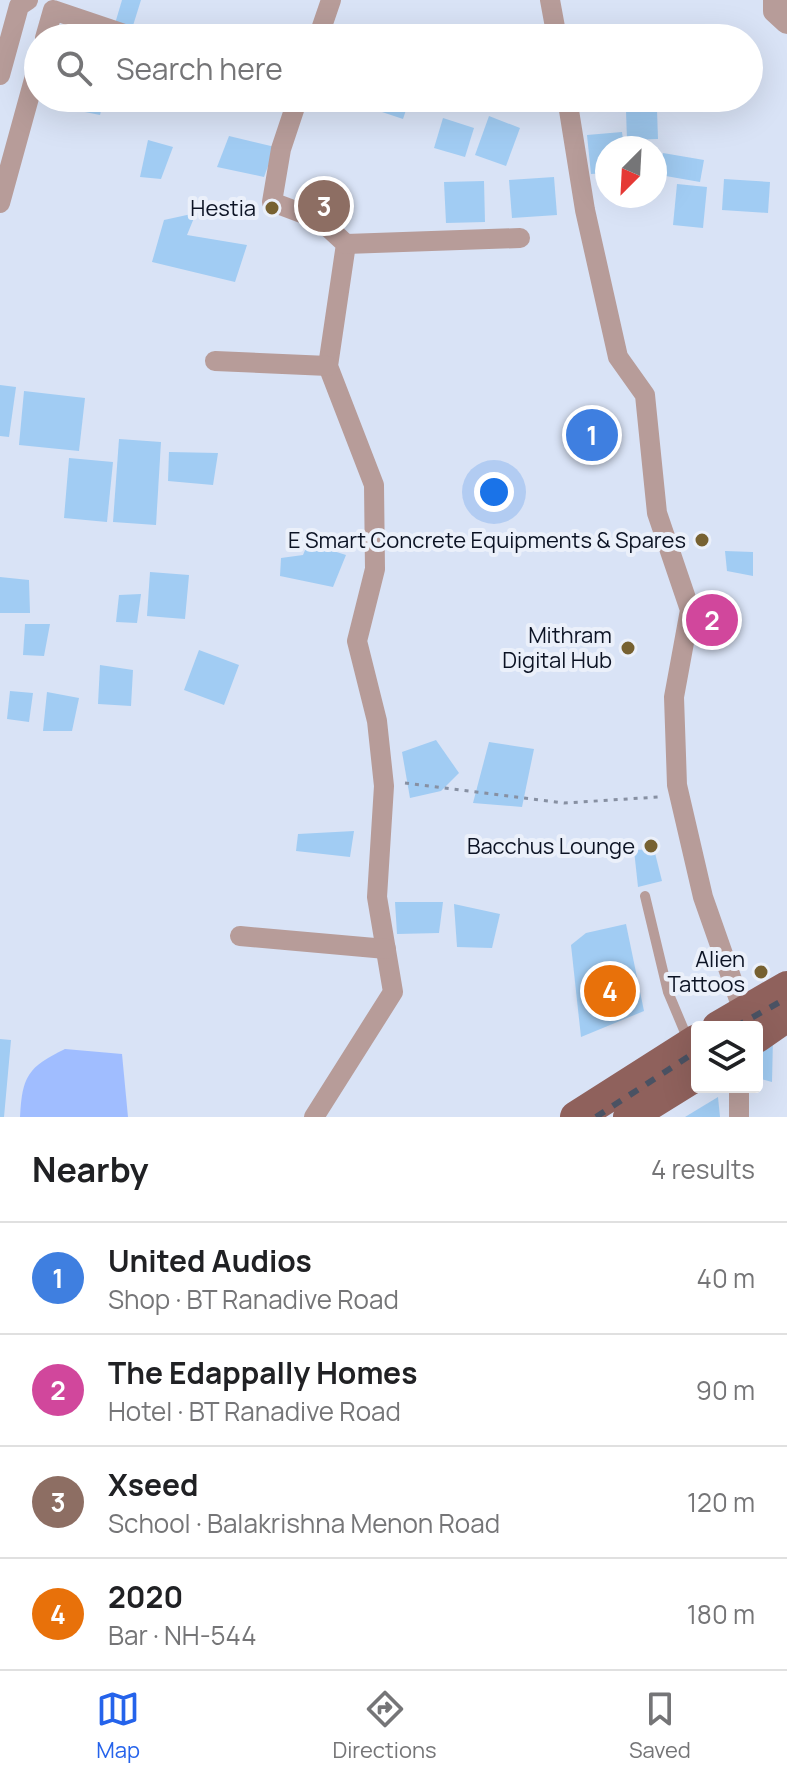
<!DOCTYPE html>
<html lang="en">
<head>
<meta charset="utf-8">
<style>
	:root { --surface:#fff; --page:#f6f6f6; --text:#202124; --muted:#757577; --line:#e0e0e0; --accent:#2563eb }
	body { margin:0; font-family:Manrope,sans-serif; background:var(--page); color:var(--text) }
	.controls { position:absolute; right:24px; bottom:24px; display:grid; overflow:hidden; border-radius:8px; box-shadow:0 8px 32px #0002 }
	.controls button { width:72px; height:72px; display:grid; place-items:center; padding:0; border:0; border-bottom:2px solid var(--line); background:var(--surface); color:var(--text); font:40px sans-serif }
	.compass { position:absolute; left:595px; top:136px; width:72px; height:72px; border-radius:50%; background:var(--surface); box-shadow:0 8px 32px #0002; rotate:204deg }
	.you { position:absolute; left:494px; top:492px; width:28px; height:28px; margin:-20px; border:6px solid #fff; border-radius:50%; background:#1a73e8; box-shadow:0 0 0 12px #1a73e833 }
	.badge { display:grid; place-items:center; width:52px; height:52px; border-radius:50%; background:var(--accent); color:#fff; font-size:26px; font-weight:700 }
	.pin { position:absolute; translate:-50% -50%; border:4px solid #fff; box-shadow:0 2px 8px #0006 }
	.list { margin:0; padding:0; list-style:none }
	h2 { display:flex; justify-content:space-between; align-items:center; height:104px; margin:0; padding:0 32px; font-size:34px }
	h2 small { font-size:26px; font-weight:400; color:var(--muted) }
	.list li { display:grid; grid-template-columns:52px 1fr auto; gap:24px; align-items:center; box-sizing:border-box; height:112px; padding:0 32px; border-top:2px solid var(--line) }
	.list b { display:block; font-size:30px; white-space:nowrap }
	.list p { margin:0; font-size:26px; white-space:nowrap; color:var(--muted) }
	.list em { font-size:26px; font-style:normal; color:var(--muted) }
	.icon { flex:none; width:44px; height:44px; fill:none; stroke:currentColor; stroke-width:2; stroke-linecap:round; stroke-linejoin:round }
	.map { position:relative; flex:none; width:787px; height:1117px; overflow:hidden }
	.search { position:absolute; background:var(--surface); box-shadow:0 8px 32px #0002; left:24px; right:24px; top:24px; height:88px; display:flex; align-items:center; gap:20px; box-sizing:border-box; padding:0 28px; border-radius:44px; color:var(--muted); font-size:30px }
	.sheet { height:552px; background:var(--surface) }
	nav { display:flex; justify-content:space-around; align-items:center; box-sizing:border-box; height:112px; border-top:2px solid var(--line); background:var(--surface); font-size:22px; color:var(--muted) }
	nav a { display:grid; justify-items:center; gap:4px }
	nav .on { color:var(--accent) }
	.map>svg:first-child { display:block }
</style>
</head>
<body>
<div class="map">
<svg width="787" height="1117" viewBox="0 0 787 1117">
	<rect width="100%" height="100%" fill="#d9e3f6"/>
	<path fill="#a0bdff" d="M65,1049l57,5 6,63h-108c2,-41 8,-50 45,-68z"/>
	<g fill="#a1ccf3">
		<polygon points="122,0 141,0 131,32 114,27"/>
		<polygon points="79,98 104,98 100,115 75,110"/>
		<polygon points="374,98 410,98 403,119 370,108"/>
		<polygon points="657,110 658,139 627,140 626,111"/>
		<polygon points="489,116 520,128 506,166 475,155"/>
		<polygon points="443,118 474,128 465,157 434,148"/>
		<polygon points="622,132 624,148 607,148 607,173 591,174 587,135"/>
		<polygon points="229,136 275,147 264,177 217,167"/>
		<polygon points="148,140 173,147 161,179 140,177"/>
		<polygon points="663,153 704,160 700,182 660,175"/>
		<polygon points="554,177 557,215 512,218 509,180"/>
		<polygon points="724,179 770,182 768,213 722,210"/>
		<polygon points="484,181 485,222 446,223 444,182"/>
		<polygon points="677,184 707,187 703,228 673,225"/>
		<polygon points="196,213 187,235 247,245 235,282 152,262 164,220"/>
		<polygon points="0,385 16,387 9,437 0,436"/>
		<polygon points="24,391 85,398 79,451 19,445"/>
		<polygon points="119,439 161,442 156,525 113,522"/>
		<polygon points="169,452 218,453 213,485 168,481"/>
		<polygon points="69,458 113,462 107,522 64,518"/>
		<polygon points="308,543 346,555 333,587 280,576 281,558 303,555"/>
		<polygon points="725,551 753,552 753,576 727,571"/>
		<polygon points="150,572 189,575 185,619 147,616"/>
		<polygon points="0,577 29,580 30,613 0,613"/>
		<polygon points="141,594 137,623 116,622 119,595"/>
		<polygon points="25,624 50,624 44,656 23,655"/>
		<polygon points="199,650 239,665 224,705 184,690"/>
		<polygon points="100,665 133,670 131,706 98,704"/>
		<polygon points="10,691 33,693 29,722 7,719"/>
		<polygon points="47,692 79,698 72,731 43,731"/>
		<polygon points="436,740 459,773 441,791 410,798 402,752"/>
		<polygon points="489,742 534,749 522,807 473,803"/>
		<polygon points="354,831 350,857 296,851 298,834"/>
		<polygon points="654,849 662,881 638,887 634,850"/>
		<polygon points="395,902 443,902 439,933 397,934"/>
		<polygon points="454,904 500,914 492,948 457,947"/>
		<polygon points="626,924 644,1011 581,1037 571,945 586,933"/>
		<polygon points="773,1038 772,1082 757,1078 757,1045"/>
		<polygon points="0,1039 11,1040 4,1117 0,1117"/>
		<polygon points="718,1097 720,1117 685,1117"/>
	</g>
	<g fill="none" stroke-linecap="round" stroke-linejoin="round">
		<polyline stroke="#8790a2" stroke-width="3" stroke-dasharray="4 6" stroke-linecap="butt" points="405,783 564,803 659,797"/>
		<polyline stroke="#b79c99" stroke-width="10" points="645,896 668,992 689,1042"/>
		<g stroke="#b79c99" stroke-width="20">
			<polyline points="550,0 557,38"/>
			<polyline points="45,38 53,10 136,38"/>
			<polyline points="318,38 331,0"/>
			<polyline points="0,75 19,6 28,0"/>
			<polyline points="298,98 281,149 272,202 320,220 346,244 328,366 374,485 375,569 357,641 377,721 384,786 377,897 393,992 314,1117"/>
			<polyline points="567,98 585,210 618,357 645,395 657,513 690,610 674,697 677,785 703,897 743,1011 742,1023"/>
			<polyline points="0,203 38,65"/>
			<polyline points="346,244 520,238"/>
			<polyline points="215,361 328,366"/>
			<polyline points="240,936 386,949"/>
			<polyline points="739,1087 739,1117"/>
		</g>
		<polyline stroke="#b79c99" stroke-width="24" points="775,0 775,11 787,22"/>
		<g stroke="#8f615c" stroke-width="32">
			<polyline points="718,1027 787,987"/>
			<polyline points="757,1037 787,1016"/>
			<polyline points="576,1117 697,1040"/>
			<polyline points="629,1117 697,1075"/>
		</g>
		<g stroke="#4a5263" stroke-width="6" stroke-dasharray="10 10" stroke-linecap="butt">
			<polyline points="735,1027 787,998"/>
			<polyline points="596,1117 697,1051"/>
		</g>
	</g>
	<g fill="#776131" stroke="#ebf0fa" stroke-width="3">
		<circle cx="272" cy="208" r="8"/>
		<circle cx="702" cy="540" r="8"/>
		<circle cx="628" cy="648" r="8"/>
		<circle cx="651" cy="846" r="8"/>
		<circle cx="761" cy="972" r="8"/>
	</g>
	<g text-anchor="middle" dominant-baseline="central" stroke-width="8" stroke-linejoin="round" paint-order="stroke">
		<g font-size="22" fill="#0c1324" stroke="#ebf0fa" text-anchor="end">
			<text x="256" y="208">Hestia</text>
			<text x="686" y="540">E Smart Concrete Equipments &amp; Spares</text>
			<text x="612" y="635">Mithram<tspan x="612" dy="25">Digital Hub</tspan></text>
			<text x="635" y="846">Bacchus Lounge</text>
			<text x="745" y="959">Alien<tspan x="745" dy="25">Tattoos</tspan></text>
		</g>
	</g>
</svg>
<div class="controls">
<button><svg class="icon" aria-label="layers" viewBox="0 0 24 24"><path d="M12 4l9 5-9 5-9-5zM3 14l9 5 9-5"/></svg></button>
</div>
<svg class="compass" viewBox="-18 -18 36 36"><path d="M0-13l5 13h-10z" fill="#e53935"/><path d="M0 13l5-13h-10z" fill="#757577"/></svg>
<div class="you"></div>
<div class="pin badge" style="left:592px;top:435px;background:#3f7fe0">1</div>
<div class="pin badge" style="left:712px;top:620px;background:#d1479c">2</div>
<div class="pin badge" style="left:324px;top:206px;background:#8d6e63">3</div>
<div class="pin badge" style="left:610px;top:991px;background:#e8710a">4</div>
<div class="search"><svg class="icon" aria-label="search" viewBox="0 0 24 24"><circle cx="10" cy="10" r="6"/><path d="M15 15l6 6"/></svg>Search here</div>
</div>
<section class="sheet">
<h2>Nearby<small>4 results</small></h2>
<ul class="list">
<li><span class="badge" style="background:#3f7fe0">1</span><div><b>United Audios</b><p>Shop · BT Ranadive Road</p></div><em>40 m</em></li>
<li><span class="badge" style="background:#d1479c">2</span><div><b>The Edappally Homes</b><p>Hotel · BT Ranadive Road</p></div><em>90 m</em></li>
<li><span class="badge" style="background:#8d6e63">3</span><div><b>Xseed</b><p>School · Balakrishna Menon Road</p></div><em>120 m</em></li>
<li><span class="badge" style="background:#e8710a">4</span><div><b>2020</b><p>Bar · NH-544</p></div><em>180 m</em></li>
</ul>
</section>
<nav>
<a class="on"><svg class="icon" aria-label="map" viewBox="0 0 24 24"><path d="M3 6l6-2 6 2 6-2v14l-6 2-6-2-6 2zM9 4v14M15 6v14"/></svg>Map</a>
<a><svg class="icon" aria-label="directions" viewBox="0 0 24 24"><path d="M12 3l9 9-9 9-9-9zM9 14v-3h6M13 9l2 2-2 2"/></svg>Directions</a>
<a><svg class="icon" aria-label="saved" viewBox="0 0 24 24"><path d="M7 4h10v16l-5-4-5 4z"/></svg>Saved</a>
</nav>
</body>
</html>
